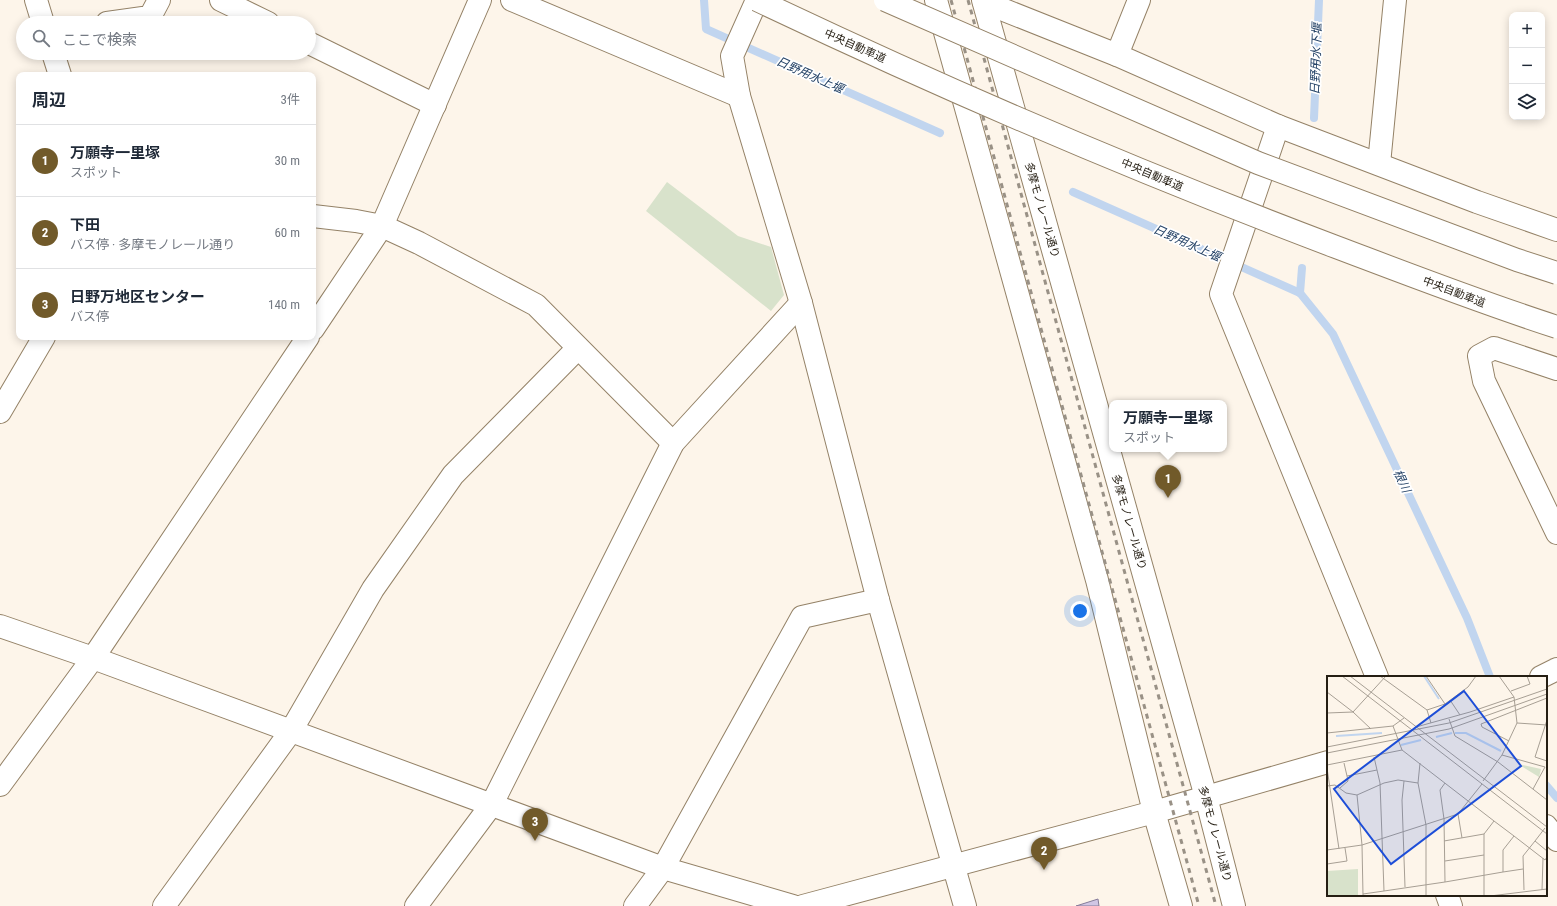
<!DOCTYPE html>
<html lang="ja">
<head>
<meta charset="utf-8">
<style>
	:root { --surface:#fff; --page:#f6f6f7; --text:#1f2937; --muted:#747a83; --line:#e0e1e3; --accent:#715a2a }
	body { margin:0; font-family:"Roboto Condensed","Noto Sans JP",sans-serif; background:var(--page); color:var(--text) }
	.controls { position:absolute; right:12px; top:12px; display:grid; overflow:hidden; border-radius:8px; box-shadow:0 2px 10px #0003 }
	.controls button { width:36px; height:36px; display:grid; place-items:center; padding:0; border:0; border-bottom:1px solid var(--line); background:var(--surface); color:var(--text); font:20px sans-serif }
	.you { position:absolute; left:1080px; top:611px; width:14px; height:14px; margin:-10px; border:3px solid #fff; border-radius:50%; background:#1a73e8; box-shadow:0 0 0 6px #1a73e833 }
	.badge { display:grid; place-items:center; width:26px; height:26px; border-radius:50%; background:var(--accent); color:#fff; font-size:13px; font-weight:700 }
	.pin { position:absolute; translate:-50% -33px; filter:drop-shadow(0 1px 2px #0008) }
	.pin::after { content:''; position:absolute; top:21px; width:14px; height:12px; background:inherit; clip-path:polygon(0 0,100% 0,50% 100%) }
	.popup { position:absolute; left:1109px; top:400px; width:118px; height:52px; box-sizing:border-box; display:grid; place-content:center; border-radius:8px; background:var(--surface); filter:drop-shadow(0 1px 3px #0005); font-size:13px; white-space:nowrap; color:var(--muted) }
	.popup b { font-size:15px; color:var(--text) }
	.popup::after { content:''; position:absolute; left:50%; top:100%; margin-left:-8px; border:8px solid transparent; border-top-color:var(--surface) }
	.list { margin:0; padding:0; list-style:none }
	h2 { display:flex; justify-content:space-between; align-items:center; height:52px; margin:0; padding:0 16px; font-size:17px }
	h2 small { font-size:13px; font-weight:400; color:var(--muted) }
	.list li { display:grid; grid-template-columns:26px 1fr auto; gap:12px; align-items:center; box-sizing:border-box; height:72px; padding:0 16px; border-top:1px solid var(--line) }
	.list b { display:block; font-size:15px; white-space:nowrap }
	.list p { margin:0; font-size:13px; white-space:nowrap; color:var(--muted) }
	.list em { font-size:13px; font-style:normal; color:var(--muted) }
	.icon { flex:none; width:22px; height:22px; fill:none; stroke:currentColor; stroke-width:2; stroke-linecap:round; stroke-linejoin:round }
	.map { position:relative; flex:none; width:1557px; height:906px; overflow:hidden }
	.search { position:absolute; background:var(--surface); box-shadow:0 2px 10px #0003; left:16px; top:16px; width:300px; height:44px; display:flex; align-items:center; gap:10px; box-sizing:border-box; padding:0 14px; border-radius:22px; color:var(--muted); font-size:15px }
	.panel { position:absolute; background:var(--surface); box-shadow:0 2px 10px #0003; left:16px; top:72px; width:300px; height:268px; border-radius:8px }
	.map>svg:first-child { display:block }
</style>
</head>
<body>
<div class="map">
<svg width="1557" height="906" viewBox="0 0 1557 906">
	<rect width="100%" height="100%" fill="#fdf5ea"/>
	<polygon fill="#d8e2cb" points="667,182 738,236 771,247 784,295 771,311 646,211"/>
	<g fill="none" stroke-linecap="round" stroke-linejoin="round">
		<g stroke="#c1d5ef" stroke-width="8">
			<polyline points="704,0 706,29 940,133"/>
			<polyline points="1314,118 1319,0"/>
			<polyline points="1073,192 1300,293 1333,334 1467,618 1490,677"/>
			<polyline points="1300,293 1302,268"/>
			<polyline points="1546,785 1557,798"/>
		</g>
	</g>
	<polygon fill="#d0c6e4" stroke="#847b98" points="1098,899 1099,906 1076,906"/>
	<g fill="none" stroke-linecap="round" stroke-linejoin="round">
		<g stroke="#948267" stroke-width="24">
			<g id="minor">
				<polyline points="36,0 43,23"/>
				<polyline points="221,0 268,23"/>
				<polyline points="512,0 739,96"/>
				<polyline points="757,0 732,56 739,96 801,303 878,600 965,906"/>
				<polyline points="984,2 1117,55 1278,126 1477,202 1557,230"/>
				<polyline points="107,23 150,17 159,0"/>
				<polyline points="309,43 435,105"/>
				<polyline points="53,53 60,75"/>
				<polyline points="1117,55 1139,0"/>
				<polyline points="1278,126 1221,294 1377,677"/>
				<polyline points="1379,164 1395,0"/>
				<polyline points="313,216 356,221 382,226 419,243 536,305 673,443"/>
				<polyline points="313,329 382,226 480,0"/>
				<polyline points="1557,369 1494,348 1479,356 1484,381 1557,533"/>
				<polyline points="0,412 44,337"/>
				<polyline points="0,626 93,658 663,868 793,906"/>
				<polyline points="0,785 93,658 308,337"/>
				<polyline points="1546,826 1557,840"/>
				<polyline points="1447,895 1451,906"/>
				<polyline points="164,906 291,731 373,589 453,475 578,348"/>
				<polyline points="416,906 492,804 673,443 801,303"/>
				<polyline points="635,906 663,868 802,617 878,600"/>
				<polyline points="803,906 1154,812"/>
			</g>
		</g>
		<g stroke="#948267" stroke-width="24">
			<g id="secondary">
				<polyline points="936,0 1097,580 1154,812 1181,906"/>
				<polyline points="983,0 1206,797 1234,906"/>
				<polyline points="1541,677 1557,669"/>
				<polyline points="1154,812 1328,762"/>
			</g>
		</g>
		<use href="#minor" stroke="#fff" stroke-width="22"/>
		<use href="#secondary" stroke="#fff" stroke-width="22"/>
		<g stroke="#999186" stroke-width="3" stroke-dasharray="5 5" stroke-linecap="butt">
			<polyline points="951,0 1199,906"/>
			<polyline points="968,0 1216,906"/>
		</g>
		<g stroke="#948267" stroke-width="24" stroke-linecap="butt">
			<g id="motorway-bridge">
				<path d="M757,0c189,90 383,173 579,247 74,28 146,56 221,80"/>
				<polyline points="885,0 1258,163 1517,260 1557,273"/>
			</g>
		</g>
		<use href="#motorway-bridge" stroke="#fff" stroke-width="22"/>
	</g>
	<g text-anchor="middle" dominant-baseline="central" stroke-width="3.5" stroke-linejoin="round" paint-order="stroke">
		<g font-size="11" fill="#251e13" stroke="#fff">
			<text transform="translate(855 46) rotate(24)">中央自動車道</text>
			<text transform="translate(1152 175) rotate(23)">中央自動車道</text>
			<text transform="translate(1042 210) rotate(74)">多摩モノレール通り</text>
			<text transform="translate(1454 292) rotate(21)">中央自動車道</text>
			<text transform="translate(1129 522) rotate(74)">多摩モノレール通り</text>
			<text transform="translate(1215 834) rotate(75)">多摩モノレール通り</text>
		</g>
		<g font-size="12" font-style="italic" fill="#244266" stroke="#fff">
			<text transform="translate(1316 59) rotate(-88)">日野用水下堰</text>
			<text transform="translate(810 75) rotate(24)">日野用水上堰</text>
			<text transform="translate(1187 243) rotate(24)">日野用水上堰</text>
			<text transform="translate(1402 481) rotate(65)">根川</text>
		</g>
	</g>
	<g transform="translate(1327 676)">
		<rect width="220" height="220" fill="#fdf5ea"/>
		<path d="M191,88l23,5 -2,8zM31,193v27h-31v-25z" fill="#d8e2cb"/>
		<path fill="none" stroke="#c1d5ef" stroke-width="2" d="M97,0l15,23M128,57h11l35,18M9,60l46,-3M109,61l16,-4M74,69l20,-5"/>
		<path fill="none" stroke="#a79f94" stroke-width="1" d="M15,0l205,158M23,0l197,151M53,0l47,34 4,13M99,0l19,28M184,15l19,-7 -3,-8M0,16l26,20 33,-36M123,24l10,15M100,34l18,-6 23,-17 8,-11M0,37l26,-1 18,17M122,43l6,17 43,26 49,38M220,44l-12,37 12,4M190,47l30,2M66,50l9,24 92,71 -10,13v62M89,51l54,-15 44,-15M0,57l66,-7 11,-8M182,65l-27,-14 -1,-3 66,-26M0,71l122,-24 98,-34M0,77l122,-24 98,-35M175,79l43,12 -12,22M17,87l3,13 30,-6M93,87l-2,20 8,42v71M0,89l75,-15M0,92l12,81M77,105l-2,19 3,87M156,105l19,-26 15,-32 -3,-26 -15,-21M118,107l-5,7 4,29 1,63 58,-10v-22l11,-14 31,24 2,-3M0,110l8,-1 11,8 11,2 27,-12 14,-3 20,3M13,112l8,-7 -1,-5M30,119l5,50 1,50M131,138l4,24M167,145l20,15M218,152l-10,13 12,10M117,165l40,-7M0,174l35,-5 96,-31 24,-30M118,185l39,-6M0,188l20,-3 -2,-13M176,196l20,-3M197,214l-1,-34 12,-15M215,214l1,-32M57,215l61,-9M36,218l21,-3 -4,-108 -6,-26M163,220l57,-7"/>
		<path fill="#1d4ed8" fill-opacity="0.15" stroke="#1d4ed8" stroke-width="2" d="M137,15l57,75 -130,98 -57,-75z"/>
		<rect width="220" height="220" fill="none" stroke="#251e13" stroke-width="2"/>
	</g>
</svg>
<div class="controls">
<button>+</button>
<button>−</button>
<button><svg class="icon" aria-label="layers" viewBox="0 0 24 24"><path d="M12 4l9 5-9 5-9-5zM3 14l9 5 9-5"/></svg></button>
</div>
<div class="you"></div>
<div class="pin badge" style="left:1168px;top:498px">1</div>
<div class="popup"><b>万願寺一里塚</b>スポット</div>
<div class="pin badge" style="left:1044px;top:870px">2</div>
<div class="pin badge" style="left:535px;top:841px">3</div>
<div class="search"><svg class="icon" aria-label="search" viewBox="0 0 24 24"><circle cx="10" cy="10" r="6"/><path d="M15 15l6 6"/></svg>ここで検索</div>
<section class="panel">
<h2>周辺<small>3件</small></h2>
<ul class="list">
<li><span class="badge">1</span><div><b>万願寺一里塚</b><p>スポット</p></div><em>30 m</em></li>
<li><span class="badge">2</span><div><b>下田</b><p>バス停 · 多摩モノレール通り</p></div><em>60 m</em></li>
<li><span class="badge">3</span><div><b>日野万地区センター</b><p>バス停</p></div><em>140 m</em></li>
</ul>
</section>
</div>
</body>
</html>
